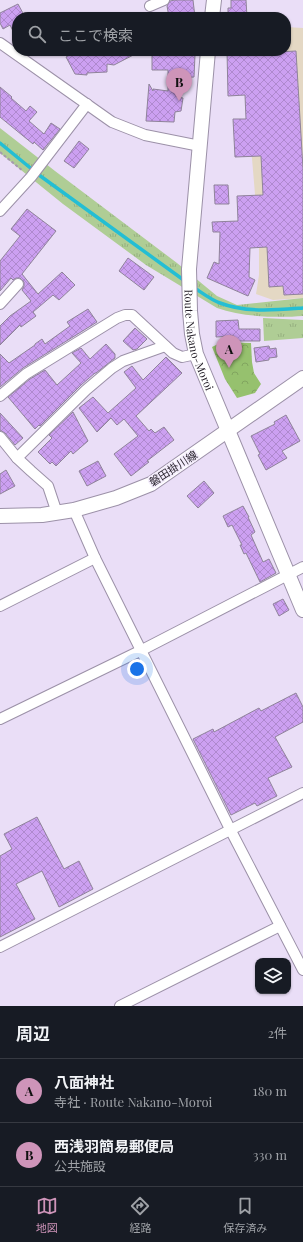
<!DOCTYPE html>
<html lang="ja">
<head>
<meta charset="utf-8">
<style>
	:root { --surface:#171b24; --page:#242831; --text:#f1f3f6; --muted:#9ea1a6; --line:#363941; --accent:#ce94b9 }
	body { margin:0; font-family:"Playfair Display","Noto Sans JP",serif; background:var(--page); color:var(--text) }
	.controls { position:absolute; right:12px; bottom:12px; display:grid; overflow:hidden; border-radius:8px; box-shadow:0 1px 3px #0004 }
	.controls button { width:36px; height:36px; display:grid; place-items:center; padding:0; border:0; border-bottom:1px solid var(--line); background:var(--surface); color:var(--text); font:20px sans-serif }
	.you { position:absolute; left:137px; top:669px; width:14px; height:14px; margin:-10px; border:3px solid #fff; border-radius:50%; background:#1a73e8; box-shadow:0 0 0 6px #1a73e833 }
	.badge { display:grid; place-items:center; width:26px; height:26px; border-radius:50%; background:var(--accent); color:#111; font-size:13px; font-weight:700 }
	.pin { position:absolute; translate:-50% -33px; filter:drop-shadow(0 1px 2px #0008) }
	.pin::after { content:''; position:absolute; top:21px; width:14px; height:12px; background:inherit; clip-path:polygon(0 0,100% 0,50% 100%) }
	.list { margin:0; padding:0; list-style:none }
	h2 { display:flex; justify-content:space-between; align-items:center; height:52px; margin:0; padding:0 16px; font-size:17px }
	h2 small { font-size:13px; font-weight:400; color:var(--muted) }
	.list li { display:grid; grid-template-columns:26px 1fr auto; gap:12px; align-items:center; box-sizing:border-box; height:64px; padding:0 16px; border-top:1px solid var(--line) }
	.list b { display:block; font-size:15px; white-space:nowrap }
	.list p { margin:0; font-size:13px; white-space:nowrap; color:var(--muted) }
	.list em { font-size:13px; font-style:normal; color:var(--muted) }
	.icon { flex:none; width:22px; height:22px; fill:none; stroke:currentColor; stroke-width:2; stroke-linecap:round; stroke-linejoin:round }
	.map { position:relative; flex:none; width:303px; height:1006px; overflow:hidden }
	.search { position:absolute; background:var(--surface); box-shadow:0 1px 3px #0004; left:12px; right:12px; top:12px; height:44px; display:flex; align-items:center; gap:10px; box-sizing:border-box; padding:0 14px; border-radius:16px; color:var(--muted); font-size:15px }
	.sheet { height:180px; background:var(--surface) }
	nav { display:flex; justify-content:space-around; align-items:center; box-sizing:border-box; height:56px; border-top:1px solid var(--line); background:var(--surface); font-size:11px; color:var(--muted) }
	nav a { display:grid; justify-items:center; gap:2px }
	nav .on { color:var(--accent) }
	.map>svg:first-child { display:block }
</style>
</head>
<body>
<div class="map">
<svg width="303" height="1006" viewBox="0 0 303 1006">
	<defs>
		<pattern id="grass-tufts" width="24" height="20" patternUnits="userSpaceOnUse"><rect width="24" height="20" fill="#afcd95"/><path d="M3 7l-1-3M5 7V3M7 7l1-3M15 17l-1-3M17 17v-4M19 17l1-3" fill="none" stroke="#96b080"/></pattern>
		<pattern id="forest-crowns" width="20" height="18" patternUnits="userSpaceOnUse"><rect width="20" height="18" fill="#96c16e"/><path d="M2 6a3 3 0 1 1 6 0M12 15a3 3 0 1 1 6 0" fill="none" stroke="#81a55f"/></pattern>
		<pattern id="building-cross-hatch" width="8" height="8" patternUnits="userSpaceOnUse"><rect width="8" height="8" fill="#cca0f1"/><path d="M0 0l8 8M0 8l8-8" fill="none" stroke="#af89ce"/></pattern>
	</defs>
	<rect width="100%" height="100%" fill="#eadef7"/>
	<polygon fill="#e4d8c4" points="286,27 303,28 303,298 273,300 256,294 259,275 259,242 243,51 286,51"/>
	<g fill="url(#grass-tufts)">
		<path d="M0,128l55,43 122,92 40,33 20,9 66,-7v18c-26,2 -61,1 -86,-8l-71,-43 -83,-61 -63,-51z"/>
		<polygon points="263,318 303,320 303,338 264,341"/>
	</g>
	<polygon fill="url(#forest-crowns)" points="222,342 251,343 252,362 254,373 261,384 255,393 237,398 225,379 212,347"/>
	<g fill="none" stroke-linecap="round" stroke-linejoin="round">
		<g stroke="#24bed4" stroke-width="3.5">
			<polyline points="0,143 39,175 185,281"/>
			<path d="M193,287c8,5 18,13 27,16 26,10 56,7 83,5"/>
		</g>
	</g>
	<g fill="url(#building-cross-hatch)" stroke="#8f839a">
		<polygon points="175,0 193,0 195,17 169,17 167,6 170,1"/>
		<polygon points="231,0 246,0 247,17 228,17 228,8 231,8"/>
		<polygon points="18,4 25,17 17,17 17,39 10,25 3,29 0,23 0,13"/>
		<polygon points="77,51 141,51 114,65 107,64 107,72 87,73 87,75 75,74 66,57"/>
		<polygon points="152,51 162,51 162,54 180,53 180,54 195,55 194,77 178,78 177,97 183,98 181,111 175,112 174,122 146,121 149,84 153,91 153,89 168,91 168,70 152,70"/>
		<polygon points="227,51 238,51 238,54 296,51 303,169 303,294 284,295 283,286 269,287 267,247 250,248 249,277 255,280 248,296 207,278 214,262 219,264 220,232 213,232 212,222 238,221 237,196 263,195 261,156 235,157 233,119 246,119 245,95 228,96"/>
		<polygon points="0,87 12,97 11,98 26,111 30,106 37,112 29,121 44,134 51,123 60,129 43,150 34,142 33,144 0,117"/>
		<polygon points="79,141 89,149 74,168 64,161"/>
		<polygon points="214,185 228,185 229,204 215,204"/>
		<polygon points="27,209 56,231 22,274 38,294 62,272 75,285 59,300 53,295 33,312 36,316 21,327 20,325 0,345 0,326 10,316 31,301 22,290 24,286 24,282 20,278 16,278 13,280 11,278 0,291 0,261 20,236 11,229"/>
		<polygon points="128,258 154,277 144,290 119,271"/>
		<polygon points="88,309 97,322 23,368 0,387 0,354 9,363 35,345 35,344 42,339 45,344 70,326 67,322"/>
		<polygon points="238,320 239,329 260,329 260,341 234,341 234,336 216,337 216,321"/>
		<polygon points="135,328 147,339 137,349 133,350 123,341"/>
		<polygon points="106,344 115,354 115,358 96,373 95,373 81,385 40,426 39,425 35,429 8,397 30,379 45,370 57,385 81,363 72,353 81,348 90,359"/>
		<polygon points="269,346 270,349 276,348 277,357 269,358 269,360 256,362 254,348"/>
		<polygon points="166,357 182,373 136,416 149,431 151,429 155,433 164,427 174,440 147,461 149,462 131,476 114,454 138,436 124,419 117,425 111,418 97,432 79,408 93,397 108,413 136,388 124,372 132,366 143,380"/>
		<polygon points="73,412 88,441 73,454 71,451 56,466 52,462 50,464 38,452 52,438 49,435"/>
		<polygon points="0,413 23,438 15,445 5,433 0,430"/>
		<polygon points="286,415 300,441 282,451 287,458 266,470 258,455 260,454 251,436 275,424 274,422"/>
		<polygon points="98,461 106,476 87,486 79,471"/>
		<polygon points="6,470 15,486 0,494 0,474"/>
		<polygon points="204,481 214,493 198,508 187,496"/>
		<polygon points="243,506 249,517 248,517 255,532 251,535 263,562 269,559 276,573 260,582 246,553 244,554 240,545 242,545 232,525 228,527 223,516"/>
		<polygon points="283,599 289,610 279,616 273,604"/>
		<polygon points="296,693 303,707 303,722 275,737 292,767 268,778 277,796 257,806 255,803 231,815 193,739 213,729 214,732 259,708 261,711"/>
		<polygon points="37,817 64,869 79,861 93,889 59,907 42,871 16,884 35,919 0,937 0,856 12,849 4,834"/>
	</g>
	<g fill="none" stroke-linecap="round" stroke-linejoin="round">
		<g stroke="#9c91a8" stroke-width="12">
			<g id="street">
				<polyline points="150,6 164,0"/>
				<polyline points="0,43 112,122 145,135 200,146"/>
				<polyline points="0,211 31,177 87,104"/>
				<polyline points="0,304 18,284"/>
				<polyline points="0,396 26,374 117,318 125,315 132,315 173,353 182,357 196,354"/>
				<polyline points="0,437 17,458 31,471 48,486 57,513"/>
				<polyline points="17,458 86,390 112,368 123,361 165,346"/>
				<polyline points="74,510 95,558 230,829 303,970"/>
				<polyline points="0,606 95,558"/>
				<polyline points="0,719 142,650 303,567"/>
				<polyline points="0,947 303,793"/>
				<polyline points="120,1006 280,926"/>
			</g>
		</g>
		<g stroke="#9c91a8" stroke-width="16">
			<g id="secondary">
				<polyline points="212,17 214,0"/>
				<path id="s1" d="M208,51l-19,218 1,42 2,23 4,20 107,256"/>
				<polyline points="0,516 42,515 74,510 116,498 151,484 303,378"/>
			</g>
		</g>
		<polyline stroke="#a49aae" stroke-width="2" stroke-dasharray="3 2" stroke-linecap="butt" points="0,152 23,171"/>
		<use href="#street" stroke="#fff" stroke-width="10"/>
		<use href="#secondary" stroke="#fff" stroke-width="14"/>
	</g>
	<g text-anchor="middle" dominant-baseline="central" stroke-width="3" stroke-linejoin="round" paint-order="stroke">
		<g font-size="11" fill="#221d26" stroke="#f4edfc">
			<text stroke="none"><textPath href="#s1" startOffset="291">Route Nakano-Moroi</textPath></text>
			<text transform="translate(173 468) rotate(-33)">磐田掛川線</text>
		</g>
	</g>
</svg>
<div class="controls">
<button><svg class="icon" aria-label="layers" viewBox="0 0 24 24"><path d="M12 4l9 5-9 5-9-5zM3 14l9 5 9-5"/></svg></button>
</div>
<div class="you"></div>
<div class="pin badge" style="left:229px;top:368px">A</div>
<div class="pin badge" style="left:179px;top:101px">B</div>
<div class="search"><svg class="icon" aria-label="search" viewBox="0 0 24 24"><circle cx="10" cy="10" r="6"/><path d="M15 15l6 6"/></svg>ここで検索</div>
</div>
<section class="sheet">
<h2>周辺<small>2件</small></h2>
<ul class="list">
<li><span class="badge">A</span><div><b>八面神社</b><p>寺社 · Route Nakano-Moroi</p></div><em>180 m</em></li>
<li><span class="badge">B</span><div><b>西浅羽簡易郵便局</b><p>公共施設</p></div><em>330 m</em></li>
</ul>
</section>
<nav>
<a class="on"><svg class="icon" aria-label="map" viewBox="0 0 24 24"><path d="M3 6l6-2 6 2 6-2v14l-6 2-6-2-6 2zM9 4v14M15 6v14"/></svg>地図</a>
<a><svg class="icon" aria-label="directions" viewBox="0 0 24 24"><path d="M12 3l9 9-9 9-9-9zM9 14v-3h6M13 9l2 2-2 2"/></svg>経路</a>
<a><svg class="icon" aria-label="saved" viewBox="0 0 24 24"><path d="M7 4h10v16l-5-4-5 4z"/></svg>保存済み</a>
</nav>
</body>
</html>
